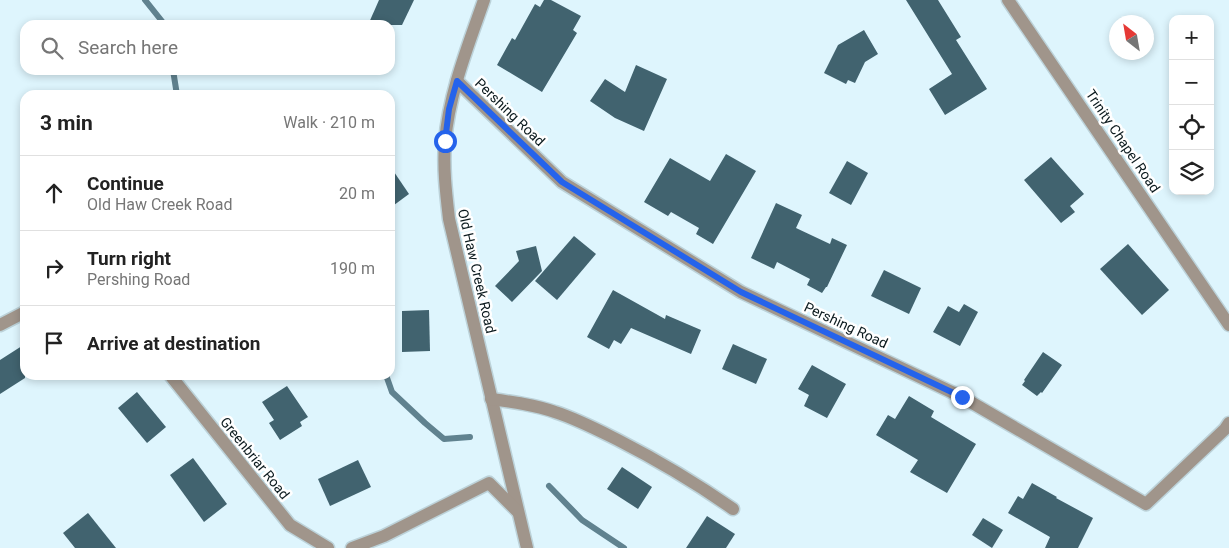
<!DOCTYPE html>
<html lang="en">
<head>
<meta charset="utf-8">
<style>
	:root { --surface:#fff; --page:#f6f6f6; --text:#222; --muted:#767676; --line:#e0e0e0 }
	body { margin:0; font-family:Roboto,sans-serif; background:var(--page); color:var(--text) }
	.controls { position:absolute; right:15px; top:15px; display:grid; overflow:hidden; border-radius:10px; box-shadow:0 2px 8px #0003 }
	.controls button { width:45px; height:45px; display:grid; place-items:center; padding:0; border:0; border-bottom:1px solid var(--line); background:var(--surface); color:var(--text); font:25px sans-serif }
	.compass { position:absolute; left:1109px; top:15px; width:45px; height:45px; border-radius:50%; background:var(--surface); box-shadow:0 2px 8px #0003; rotate:329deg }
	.stop { position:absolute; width:15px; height:15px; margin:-11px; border:4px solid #2563eb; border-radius:50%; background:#fff }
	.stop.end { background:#2563eb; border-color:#fff; box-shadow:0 1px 5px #0008 }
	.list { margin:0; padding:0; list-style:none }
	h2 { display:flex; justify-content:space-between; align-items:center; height:65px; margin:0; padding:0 20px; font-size:21px }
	h2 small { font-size:16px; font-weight:400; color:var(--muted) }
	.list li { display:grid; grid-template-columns:32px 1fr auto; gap:15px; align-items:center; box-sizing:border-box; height:75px; padding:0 20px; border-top:1px solid var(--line) }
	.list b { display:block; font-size:19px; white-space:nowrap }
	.list p { margin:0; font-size:16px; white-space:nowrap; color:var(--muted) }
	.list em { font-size:16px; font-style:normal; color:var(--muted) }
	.icon { flex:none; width:28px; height:28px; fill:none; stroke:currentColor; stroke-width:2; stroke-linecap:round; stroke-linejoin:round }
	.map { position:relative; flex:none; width:1229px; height:548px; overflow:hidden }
	.search { position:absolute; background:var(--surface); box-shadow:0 2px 8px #0003; left:20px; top:20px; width:375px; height:55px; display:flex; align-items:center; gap:12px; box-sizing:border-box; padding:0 18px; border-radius:15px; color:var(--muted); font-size:19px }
	.panel { position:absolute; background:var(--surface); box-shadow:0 2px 8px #0003; left:20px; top:90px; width:375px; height:290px; border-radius:15px }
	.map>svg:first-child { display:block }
</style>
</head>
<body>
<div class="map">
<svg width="1229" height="548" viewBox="0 0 1229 548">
	<rect width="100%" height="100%" fill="#def5fd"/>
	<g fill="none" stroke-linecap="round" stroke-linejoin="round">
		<g stroke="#60828f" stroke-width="6">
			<polyline points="145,0 165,25"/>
			<polyline points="173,70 177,95"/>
			<polyline points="386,375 392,392 425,423 444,439 470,437"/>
			<polyline points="549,486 582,520 624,548"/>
		</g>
	</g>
	<g fill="#41636f">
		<polygon points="379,0 414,0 402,25 368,25"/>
		<polygon points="544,0 551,0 581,16 573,30 577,33 542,92 497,65 512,38 515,40 535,4 540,7"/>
		<polygon points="906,0 938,0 961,37 956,40 987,89 945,115 929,89 952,74"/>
		<polygon points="864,30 878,54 865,62 855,83 848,80 846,84 824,73 838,45"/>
		<polygon points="636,65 667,79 644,131 615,118 590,101 605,79 625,92"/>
		<polygon points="726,154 756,171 713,244 696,234 699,228 671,212 668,216 644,202 670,158 710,181"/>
		<polygon points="1051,157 1084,194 1070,206 1075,212 1061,223 1024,180"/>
		<polygon points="847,161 868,173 851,205 829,193"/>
		<polygon points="390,166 409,194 390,208"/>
		<polygon points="776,203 802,215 796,228 830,244 832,238 847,245 827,287 826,287 822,293 807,285 810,279 777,262 774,269 751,258"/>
		<polygon points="574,236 596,254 557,300 535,281"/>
		<polygon points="1128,244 1169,290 1142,315 1100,269"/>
		<polygon points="536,246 542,271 512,302 495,286 519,261 516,251"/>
		<polygon points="884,270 921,288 909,314 871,296"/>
		<polygon points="613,290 665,319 666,315 701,330 691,354 631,328 621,344 614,340 609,349 587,337"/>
		<polygon points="964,304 978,312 960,346 933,332 948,306 959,312"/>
		<polygon points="429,310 430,351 402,352 402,311"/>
		<polygon points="25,344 25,378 0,394 0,360"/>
		<polygon points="733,344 767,359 756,384 722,369"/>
		<polygon points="1043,352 1062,365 1042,393 1041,392 1037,396 1022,385 1025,381 1024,380"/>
		<polygon points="812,365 846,384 827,418 804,406 809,395 798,389"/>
		<polygon points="287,386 308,417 300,422 302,426 280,440 269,423 274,420 262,402"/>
		<polygon points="137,392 166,427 147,443 118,408"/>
		<polygon points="909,396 934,411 931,417 976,444 947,493 910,472 918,460 876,435 888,415 895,419"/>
		<polygon points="193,458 227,504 204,522 170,475"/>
		<polygon points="358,460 371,487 330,506 318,479"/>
		<polygon points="622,467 652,487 638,509 607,489"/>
		<polygon points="1032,483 1057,497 1056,498 1093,518 1078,548 1045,548 1050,537 1008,513 1018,496 1023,499"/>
		<polygon points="88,513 116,548 75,548 63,533"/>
		<polygon points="707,516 735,534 726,548 686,548"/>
		<polygon points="983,518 1003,530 992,548 972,535"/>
	</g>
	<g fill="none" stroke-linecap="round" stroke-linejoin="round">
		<g stroke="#bcd2d9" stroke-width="15">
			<g id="minor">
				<path d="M484,0c-16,46 -35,93 -39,142 -2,26 1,51 4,77l78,329"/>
				<polyline points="1008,0 1229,325"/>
				<polyline points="457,81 562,182 741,292 962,397 1146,504 1225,429 1229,423"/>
				<polyline points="0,325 25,312"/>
				<polyline points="170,375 290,525 328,548"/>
				<path d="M491,399c22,3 44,6 64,13 22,7 43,18 63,28 41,21 78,43 115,69"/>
				<polyline points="352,548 384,536 489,483 518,512"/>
			</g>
		</g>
		<use href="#minor" stroke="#a0958b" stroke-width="12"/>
	</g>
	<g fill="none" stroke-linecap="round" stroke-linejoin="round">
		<polyline stroke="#2563eb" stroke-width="6" points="445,141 449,109 457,81 562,182 741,292 962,397"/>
	</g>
	<g text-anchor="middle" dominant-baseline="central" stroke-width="5" stroke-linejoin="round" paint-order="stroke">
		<g font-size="14" fill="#0b1a1e" stroke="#fff">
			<text transform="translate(510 112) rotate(44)">Pershing Road</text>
			<text transform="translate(1123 141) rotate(56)">Trinity Chapel Road</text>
			<text transform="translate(477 271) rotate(77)">Old Haw Creek Road</text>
			<text transform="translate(846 325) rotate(25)">Pershing Road</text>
			<text transform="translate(255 458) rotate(51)">Greenbriar Road</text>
		</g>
	</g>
</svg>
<div class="controls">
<button>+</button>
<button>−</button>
<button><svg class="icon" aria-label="locate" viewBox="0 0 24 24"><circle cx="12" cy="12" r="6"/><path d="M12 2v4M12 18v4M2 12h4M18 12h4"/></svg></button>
<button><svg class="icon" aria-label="layers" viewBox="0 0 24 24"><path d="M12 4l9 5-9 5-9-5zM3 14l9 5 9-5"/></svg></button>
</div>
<svg class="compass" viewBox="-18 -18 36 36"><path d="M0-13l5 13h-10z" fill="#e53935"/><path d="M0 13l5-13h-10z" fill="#767676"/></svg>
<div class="stop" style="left:445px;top:141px"></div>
<div class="stop end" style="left:962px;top:397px"></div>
<div class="search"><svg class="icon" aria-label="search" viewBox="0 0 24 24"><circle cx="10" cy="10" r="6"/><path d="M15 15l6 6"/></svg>Search here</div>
<section class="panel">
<h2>3 min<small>Walk · 210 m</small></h2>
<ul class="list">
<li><svg class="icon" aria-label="ahead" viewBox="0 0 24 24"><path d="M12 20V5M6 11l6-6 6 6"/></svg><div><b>Continue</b><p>Old Haw Creek Road</p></div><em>20 m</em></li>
<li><svg class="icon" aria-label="right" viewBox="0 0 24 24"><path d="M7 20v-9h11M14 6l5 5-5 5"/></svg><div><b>Turn right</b><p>Pershing Road</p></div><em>190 m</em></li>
<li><svg class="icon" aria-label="arrive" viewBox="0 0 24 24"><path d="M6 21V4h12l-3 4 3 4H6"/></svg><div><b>Arrive at destination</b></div></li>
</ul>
</section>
</div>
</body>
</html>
